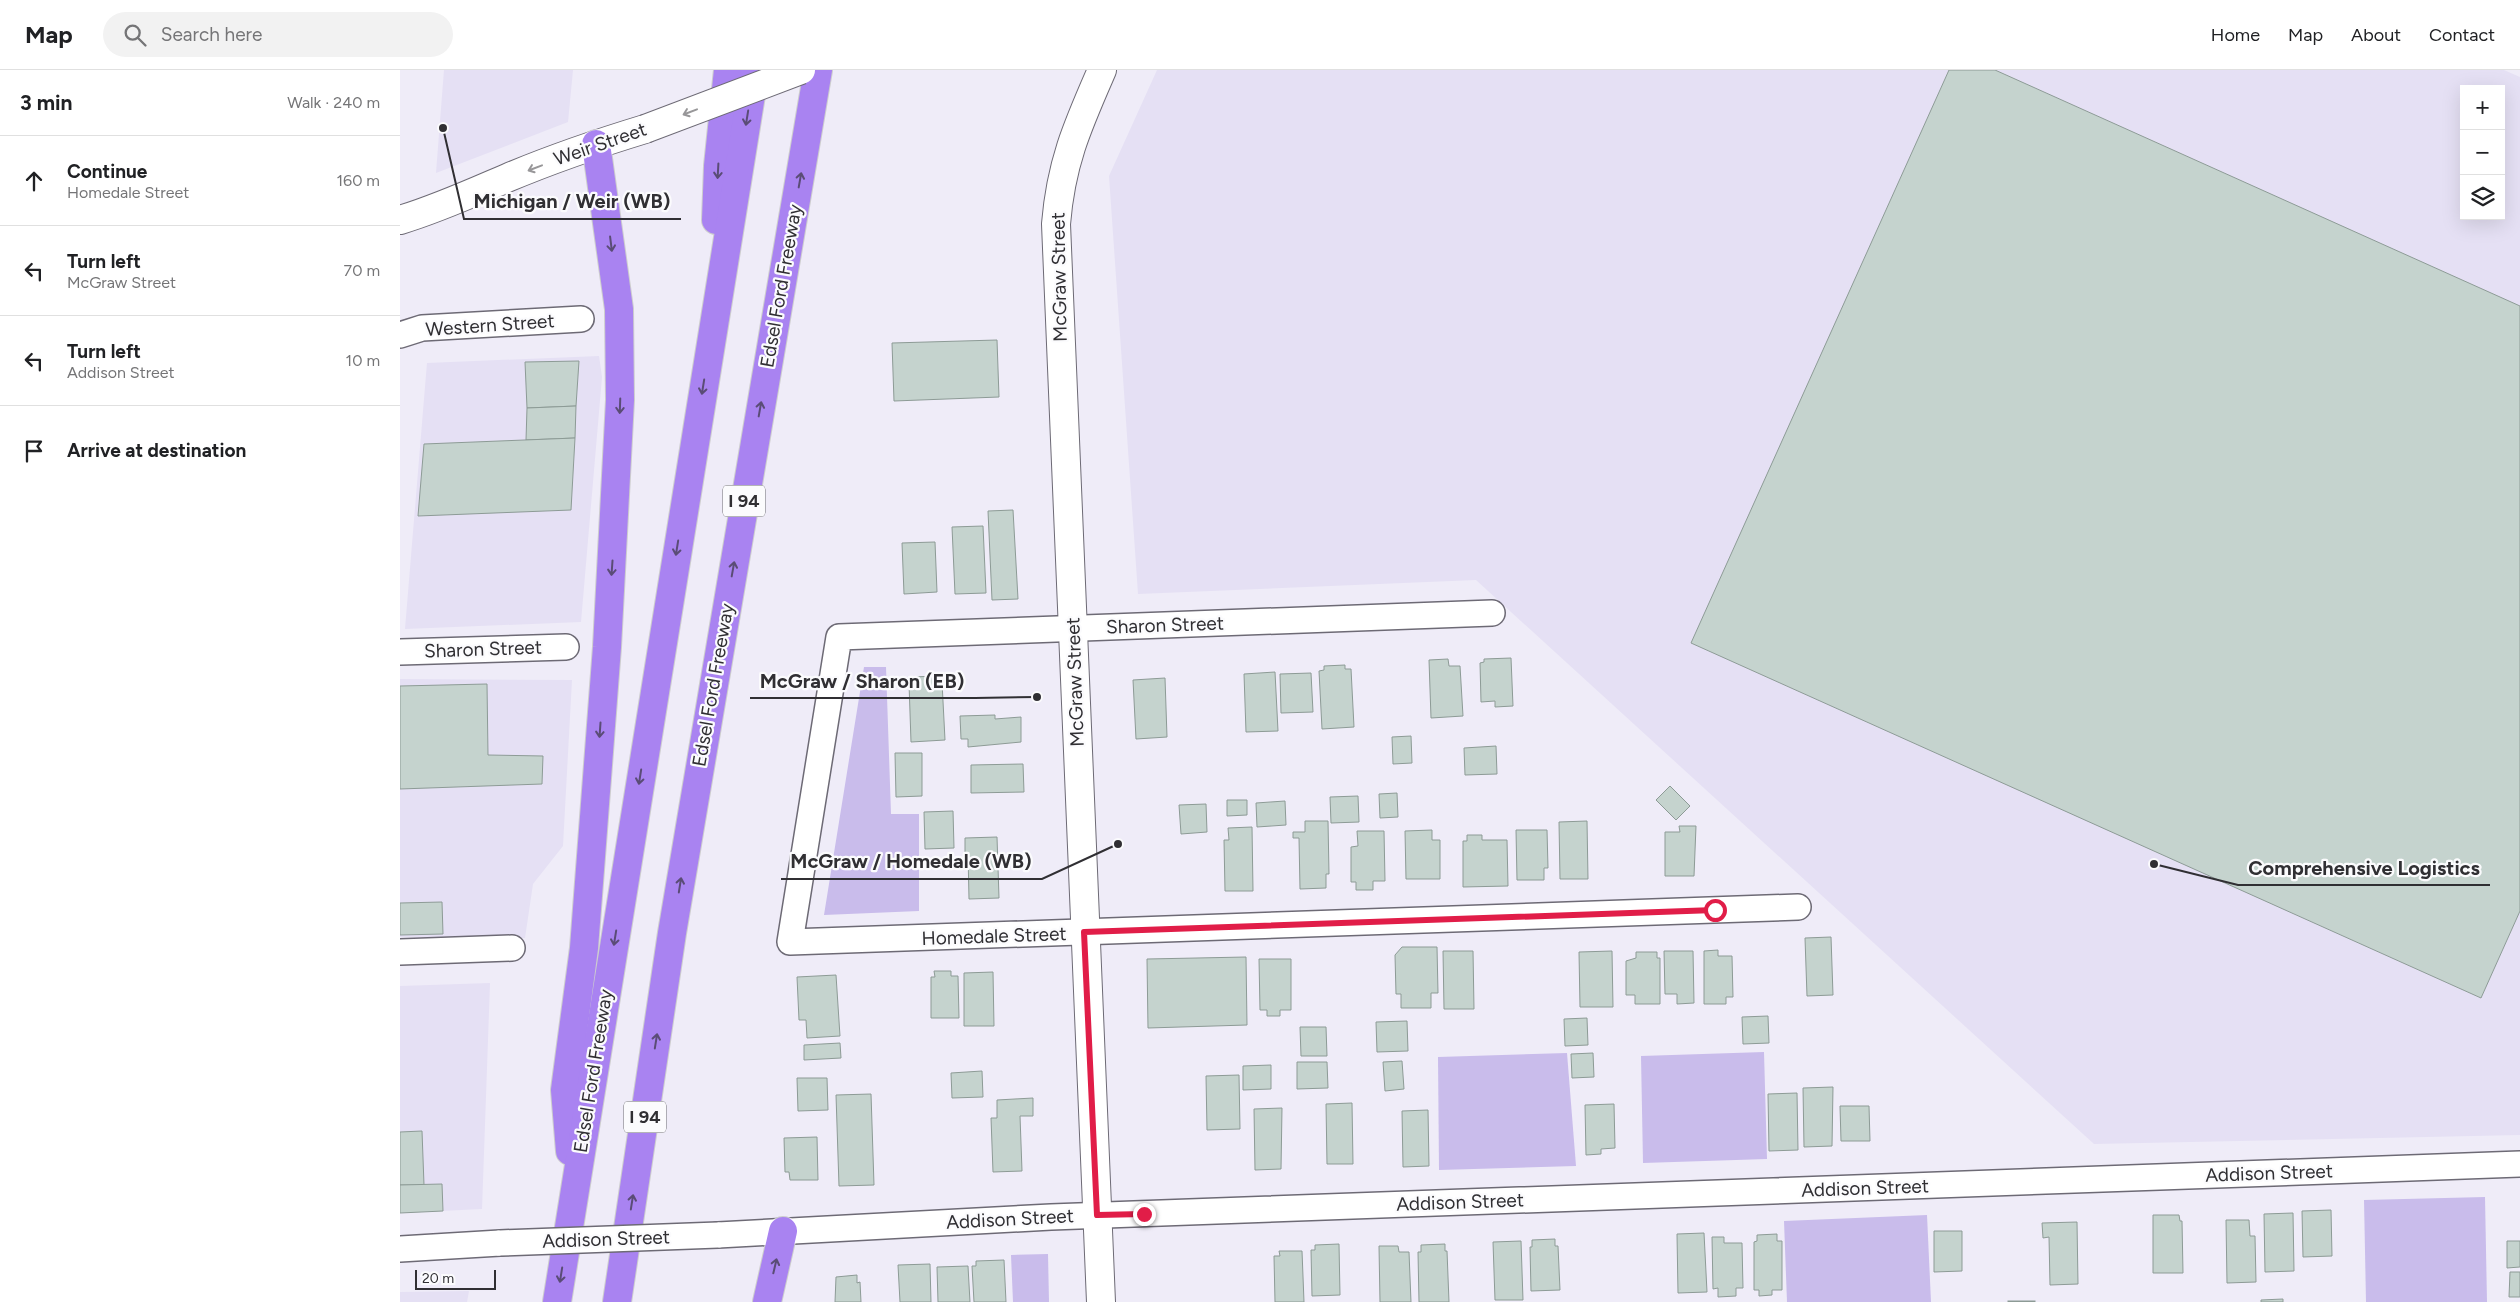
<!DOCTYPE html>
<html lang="en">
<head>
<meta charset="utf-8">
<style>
	:root { --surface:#fff; --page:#f2f2f2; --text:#202124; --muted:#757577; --line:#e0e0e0 }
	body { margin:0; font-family:Figtree,sans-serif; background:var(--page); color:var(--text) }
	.controls { position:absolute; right:15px; top:15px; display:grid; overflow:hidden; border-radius:0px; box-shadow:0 5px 20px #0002 }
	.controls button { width:45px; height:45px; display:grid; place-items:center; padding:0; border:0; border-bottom:1px solid var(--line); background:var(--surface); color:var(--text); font:25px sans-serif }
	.scale { position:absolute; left:15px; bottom:12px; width:81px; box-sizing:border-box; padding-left:5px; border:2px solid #302f33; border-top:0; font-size:14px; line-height:18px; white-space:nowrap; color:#302f33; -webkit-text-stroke:4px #fbfbfd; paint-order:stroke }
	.stop { position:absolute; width:15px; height:15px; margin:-11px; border:4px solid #e11d48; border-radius:50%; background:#fff }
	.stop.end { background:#e11d48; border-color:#fff; box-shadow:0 1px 5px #0008 }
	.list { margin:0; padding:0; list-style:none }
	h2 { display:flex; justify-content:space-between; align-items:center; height:65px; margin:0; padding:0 20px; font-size:21px }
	h2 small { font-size:16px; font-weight:400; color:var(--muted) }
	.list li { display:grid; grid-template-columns:32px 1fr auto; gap:15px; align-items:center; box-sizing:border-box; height:90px; padding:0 20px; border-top:1px solid var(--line) }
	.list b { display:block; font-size:19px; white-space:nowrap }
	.list p { margin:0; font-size:16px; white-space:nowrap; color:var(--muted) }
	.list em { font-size:16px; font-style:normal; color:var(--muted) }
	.icon { flex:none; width:28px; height:28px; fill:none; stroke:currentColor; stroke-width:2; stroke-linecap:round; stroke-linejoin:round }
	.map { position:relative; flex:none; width:2120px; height:1232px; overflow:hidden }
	header { display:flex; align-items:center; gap:30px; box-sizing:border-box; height:70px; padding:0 25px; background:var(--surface); border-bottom:1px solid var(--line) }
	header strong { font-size:24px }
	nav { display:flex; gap:28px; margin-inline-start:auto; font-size:18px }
	.search { width:350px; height:45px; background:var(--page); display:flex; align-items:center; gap:12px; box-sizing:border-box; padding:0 18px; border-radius:28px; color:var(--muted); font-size:19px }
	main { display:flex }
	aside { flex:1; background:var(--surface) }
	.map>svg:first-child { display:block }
</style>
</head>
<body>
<header>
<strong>Map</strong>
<div class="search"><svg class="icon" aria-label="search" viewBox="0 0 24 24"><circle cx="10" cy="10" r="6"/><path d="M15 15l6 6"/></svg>Search here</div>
<nav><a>Home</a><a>Map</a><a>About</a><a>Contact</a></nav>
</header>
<main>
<aside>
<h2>3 min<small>Walk · 240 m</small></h2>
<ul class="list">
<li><svg class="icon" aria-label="ahead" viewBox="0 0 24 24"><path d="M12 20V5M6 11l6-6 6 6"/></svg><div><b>Continue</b><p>Homedale Street</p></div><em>160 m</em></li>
<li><svg class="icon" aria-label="left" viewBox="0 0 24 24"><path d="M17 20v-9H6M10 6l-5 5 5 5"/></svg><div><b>Turn left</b><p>McGraw Street</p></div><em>70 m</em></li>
<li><svg class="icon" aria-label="left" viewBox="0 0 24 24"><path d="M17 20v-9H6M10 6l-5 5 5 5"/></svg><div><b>Turn left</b><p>Addison Street</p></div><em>10 m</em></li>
<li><svg class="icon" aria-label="arrive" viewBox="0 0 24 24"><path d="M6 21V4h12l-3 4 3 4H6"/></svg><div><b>Arrive at destination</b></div></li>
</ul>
</aside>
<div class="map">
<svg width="2120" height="1232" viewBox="0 0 2120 1232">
	<rect width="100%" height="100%" fill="#efecf8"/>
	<g fill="#e5e0f4" fill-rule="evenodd">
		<polygon points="44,0 173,0 168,52 36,103"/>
		<path d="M757,0h1347l16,7v1058l-426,9 -618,-564 -338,14 -29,-418zM2064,19h37v127h-37z"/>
		<polygon points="199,286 202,307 181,552 5,559 27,293"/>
		<polygon points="0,609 172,610 163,776 133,814 125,868 0,867"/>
		<polygon points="90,913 82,1139 0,1143 0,916"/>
		<polygon points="69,1221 67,1232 0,1232 0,1222"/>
	</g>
	<g fill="#c9bceb">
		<polygon points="464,597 486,597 491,744 519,744 519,841 424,845"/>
		<polygon points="1364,982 1367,1089 1243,1093 1241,986"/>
		<polygon points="1167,983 1176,1096 1039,1100 1038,987"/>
		<polygon points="2085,1127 2087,1232 1966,1232 1964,1130"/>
		<polygon points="1527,1145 1531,1232 1387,1232 1384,1151"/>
		<polygon points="648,1184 649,1232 613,1232 611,1185"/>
	</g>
	<g fill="#c5d3ce" stroke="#8d9b96">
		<polygon points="1549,0 1595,0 2120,236 2120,841 2081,928 1291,573"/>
		<polygon points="597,270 599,327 494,331 492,273"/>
		<polygon points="179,291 176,336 127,338 125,292"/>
		<polygon points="176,336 175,368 126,370 127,338"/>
		<polygon points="175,368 171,440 18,446 24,374"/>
		<polygon points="613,440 618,529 592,530 588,441"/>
		<polygon points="583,456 586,523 555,524 552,457"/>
		<polygon points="535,472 537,522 504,524 502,473"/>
		<polygon points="1111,588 1113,636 1095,637 1095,631 1081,632 1080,593 1084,592 1084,589"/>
		<polygon points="1048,589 1049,596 1060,596 1063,646 1031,648 1029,590"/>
		<polygon points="945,595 945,599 951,599 954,657 922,659 919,601 924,600 924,596"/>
		<polygon points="875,602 878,661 846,662 844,604"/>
		<polygon points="911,603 913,642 881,643 880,604"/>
		<polygon points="537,606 538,612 542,612 545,670 511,672 509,613 513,613 512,607"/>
		<polygon points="765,608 767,667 736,669 733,610"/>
		<polygon points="87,614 88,685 143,686 142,714 0,719 0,616"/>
		<polygon points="595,645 595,649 621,647 621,672 568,677 568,669 561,669 560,646"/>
		<polygon points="1011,666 1012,693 993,694 992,667"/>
		<polygon points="1096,676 1097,704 1065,705 1064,678"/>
		<polygon points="495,683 522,683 522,726 496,727"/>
		<polygon points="623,694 624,722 571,723 571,695"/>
		<polygon points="1270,716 1290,736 1276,750 1256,730"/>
		<polygon points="997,723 998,747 980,748 979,724"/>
		<polygon points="958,726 959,752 931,753 930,727"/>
		<polygon points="827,730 847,730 847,745 827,746"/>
		<polygon points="885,731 886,755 857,757 856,733"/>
		<polygon points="806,734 807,762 781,764 779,735"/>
		<polygon points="553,741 554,778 525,779 524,742"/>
		<polygon points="905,751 928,751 929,804 926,804 926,818 900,819 899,768 893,768 893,762 905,762"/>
		<polygon points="1187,751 1188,809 1160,809 1159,752"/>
		<polygon points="1279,756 1296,756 1294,806 1265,806 1265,762 1280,762"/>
		<polygon points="852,757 853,821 825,821 824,770 829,770 828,758"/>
		<polygon points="1032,760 1032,770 1040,770 1040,809 1006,809 1005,761"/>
		<polygon points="1116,760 1147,760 1148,798 1144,798 1144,810 1117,810"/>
		<polygon points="957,761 984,761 985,811 973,811 973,820 956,820 956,812 951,812 951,777 958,776"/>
		<polygon points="1067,765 1082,765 1082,770 1107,770 1108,816 1063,817 1063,771 1067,771"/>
		<polygon points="597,767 599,828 569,829 568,783 565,783 565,768"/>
		<polygon points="42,832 43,864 0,865 0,833"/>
		<polygon points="1431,867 1433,925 1407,926 1405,868"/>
		<polygon points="1002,877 1037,877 1038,923 1031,923 1031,938 1001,938 1001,924 996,924 995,885"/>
		<polygon points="1318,880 1318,886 1332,886 1333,927 1326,927 1326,934 1304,934 1304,881"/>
		<polygon points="1043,881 1073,881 1074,939 1044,939"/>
		<polygon points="1212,881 1213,937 1180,937 1179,882"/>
		<polygon points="1264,881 1293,881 1294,933 1277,934 1277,924 1265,924"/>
		<polygon points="1236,882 1257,882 1257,888 1260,888 1260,934 1235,934 1235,925 1226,925 1226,891 1236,888"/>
		<polygon points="846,887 847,955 748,958 747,889"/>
		<polygon points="859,889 891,889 891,940 880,940 880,946 867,946 867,940 860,940"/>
		<polygon points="534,901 551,901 551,906 558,906 559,948 531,948 531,907 535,907"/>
		<polygon points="593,902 594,956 564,956 564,903"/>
		<polygon points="436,905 440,966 407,968 406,950 399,950 397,907"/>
		<polygon points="1368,946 1369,973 1343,974 1342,947"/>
		<polygon points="1187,948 1188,975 1165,976 1164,949"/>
		<polygon points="1007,951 1008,981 977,982 976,952"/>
		<polygon points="900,957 926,957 927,986 901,986"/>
		<polygon points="440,973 441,988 404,990 404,975"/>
		<polygon points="1193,983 1194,1007 1172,1008 1171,984"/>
		<polygon points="1002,991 1004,1019 985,1021 983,992"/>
		<polygon points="897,992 927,992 928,1018 897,1019"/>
		<polygon points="871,995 871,1019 843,1020 843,996"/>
		<polygon points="582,1001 583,1027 552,1028 551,1003"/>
		<polygon points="839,1005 840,1059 807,1060 806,1006"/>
		<polygon points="397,1008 427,1008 428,1040 398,1041"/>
		<polygon points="1433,1017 1432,1076 1404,1077 1403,1018"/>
		<polygon points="1397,1023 1398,1080 1369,1081 1368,1024"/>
		<polygon points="471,1024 474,1115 439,1116 436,1025"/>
		<polygon points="633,1028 633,1046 620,1046 622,1101 593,1102 591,1048 597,1048 597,1030"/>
		<polygon points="952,1033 953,1094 927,1094 926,1034"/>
		<polygon points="1214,1034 1215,1078 1201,1079 1201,1084 1186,1085 1185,1035"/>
		<polygon points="1440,1036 1469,1036 1470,1071 1441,1071"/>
		<polygon points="882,1038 881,1099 855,1100 854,1039"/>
		<polygon points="1028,1040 1029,1096 1003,1097 1002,1041"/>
		<polygon points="22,1061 24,1115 0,1115 0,1062"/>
		<polygon points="417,1067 418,1110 390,1110 389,1102 385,1102 384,1068"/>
		<polygon points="42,1114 43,1141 0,1143 0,1115"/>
		<polygon points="1931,1140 1932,1186 1903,1187 1902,1141"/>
		<polygon points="1893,1143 1894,1201 1865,1202 1864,1144"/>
		<polygon points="1753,1145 1779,1145 1780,1151 1782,1151 1783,1203 1753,1203"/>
		<polygon points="1826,1150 1849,1150 1850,1166 1855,1166 1856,1212 1827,1213"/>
		<polygon points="1677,1152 1678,1214 1650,1215 1649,1167 1643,1168 1642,1153"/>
		<polygon points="1534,1161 1562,1161 1562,1201 1534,1202"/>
		<polygon points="1304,1163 1307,1222 1278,1223 1277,1164"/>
		<polygon points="1377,1164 1377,1171 1382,1171 1382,1220 1372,1220 1372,1225 1359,1226 1359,1220 1354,1220 1354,1172 1357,1171 1357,1165"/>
		<polygon points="1312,1167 1324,1167 1324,1173 1342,1173 1343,1218 1336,1218 1336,1226 1318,1227 1318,1218 1313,1219"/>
		<polygon points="1155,1169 1155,1176 1158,1176 1160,1220 1131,1221 1130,1177 1132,1177 1132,1170"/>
		<polygon points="1121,1171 1123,1230 1095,1230 1093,1172"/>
		<polygon points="2107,1171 2120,1171 2120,1197 2107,1198"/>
		<polygon points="939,1174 940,1225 912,1226 911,1180 915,1180 915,1175"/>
		<polygon points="1045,1174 1045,1181 1047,1181 1049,1232 1019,1232 1018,1182 1021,1182 1021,1175"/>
		<polygon points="979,1176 998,1176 999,1182 1009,1182 1011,1232 980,1232"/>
		<polygon points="879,1181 902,1181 904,1232 875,1232 874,1186 880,1186"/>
		<polygon points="604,1190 606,1232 574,1232 572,1196 576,1196 576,1191"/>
		<polygon points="530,1194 531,1232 500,1232 498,1195"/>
		<polygon points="568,1196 570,1232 538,1232 537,1197"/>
		<polygon points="2110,1202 2120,1202 2120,1227 2109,1227"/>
		<polygon points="457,1205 457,1213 460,1212 461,1232 435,1232 436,1207"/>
		<polygon points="1883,1229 1883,1232 1861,1232 1861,1230"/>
		<rect x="1608" y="1231" width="27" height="1"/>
	</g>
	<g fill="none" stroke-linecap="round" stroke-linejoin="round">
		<g stroke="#6d6a75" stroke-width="28">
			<g id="minor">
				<polyline points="0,265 22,258 181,249"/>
				<polyline points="1092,543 439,567 390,872 1398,837"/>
				<polyline points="0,582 166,577"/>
				<polyline points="0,882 112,878"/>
				<polyline points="318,1165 651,1147 2120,1094"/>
				<polyline points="0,1179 100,1173"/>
			</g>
		</g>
		<g stroke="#6d6a75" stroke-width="30">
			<g id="tertiary">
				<path d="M0,150c37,-11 72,-27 107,-42 45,-19 92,-35 138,-49"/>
				<path d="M701,1232l-45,-1078c5,-62 22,-99 46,-154"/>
			</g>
		</g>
		<g stroke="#cdcdce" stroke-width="30">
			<g id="motorway">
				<polyline points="316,150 318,96 328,0"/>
				<polyline points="170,1081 165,1020 184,878 207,577 220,330 219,239 196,74"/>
				<polyline points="157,1232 355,0"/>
				<polyline points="217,1232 272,863 418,0"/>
				<polyline points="367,1232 383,1161"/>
			</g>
		</g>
		<use href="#minor" stroke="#fff" stroke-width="25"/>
		<use href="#tertiary" stroke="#fff" stroke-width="28"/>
		<use href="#motorway" stroke="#a983f1" stroke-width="28"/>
		<g stroke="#6d6a75" stroke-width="28" stroke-linecap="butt">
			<polyline id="minor-bridge" points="100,1173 318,1165"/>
		</g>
		<g stroke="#6d6a75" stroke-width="30" stroke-linecap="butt">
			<polyline id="tertiary-bridge" points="245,59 401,0"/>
		</g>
		<use href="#minor-bridge" stroke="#fff" stroke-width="25"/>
		<use href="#tertiary-bridge" stroke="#fff" stroke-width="28"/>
	</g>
	<defs><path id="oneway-shaft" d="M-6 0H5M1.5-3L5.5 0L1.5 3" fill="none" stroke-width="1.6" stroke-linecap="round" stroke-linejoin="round" transform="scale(1.25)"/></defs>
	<g stroke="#989799">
		<use href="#oneway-shaft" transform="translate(290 42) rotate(159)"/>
		<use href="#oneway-shaft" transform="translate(135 98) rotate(159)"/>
	</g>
	<g stroke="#5a4c76">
		<use href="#oneway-shaft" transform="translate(347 48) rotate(99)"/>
		<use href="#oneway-shaft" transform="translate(318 101) rotate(93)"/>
		<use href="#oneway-shaft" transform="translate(400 110) rotate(-80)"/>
		<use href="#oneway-shaft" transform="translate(211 174) rotate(83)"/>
		<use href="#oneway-shaft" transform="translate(303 317) rotate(99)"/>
		<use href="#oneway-shaft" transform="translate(220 336) rotate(92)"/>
		<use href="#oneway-shaft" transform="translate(360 339) rotate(-80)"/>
		<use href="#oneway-shaft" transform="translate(277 478) rotate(99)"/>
		<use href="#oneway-shaft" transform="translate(212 498) rotate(94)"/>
		<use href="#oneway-shaft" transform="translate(333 499) rotate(-80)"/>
		<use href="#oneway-shaft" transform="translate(200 660) rotate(94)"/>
		<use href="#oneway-shaft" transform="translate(240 707) rotate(99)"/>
		<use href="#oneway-shaft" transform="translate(280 815) rotate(-81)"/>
		<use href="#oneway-shaft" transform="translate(215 868) rotate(99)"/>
		<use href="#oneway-shaft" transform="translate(256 971) rotate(-81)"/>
		<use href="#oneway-shaft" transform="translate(232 1132) rotate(-81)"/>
		<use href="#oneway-shaft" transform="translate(375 1196) rotate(-77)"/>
		<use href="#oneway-shaft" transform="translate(161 1205) rotate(99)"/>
	</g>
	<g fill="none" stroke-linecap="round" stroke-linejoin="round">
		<polyline stroke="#e11d48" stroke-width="6" points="744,1144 697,1145 684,862 1315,840"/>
	</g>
	<g text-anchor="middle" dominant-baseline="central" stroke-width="4.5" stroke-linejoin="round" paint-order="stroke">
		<g fill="#fbfbfd" stroke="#6d6c70" stroke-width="1">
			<rect x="323" y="415.5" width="42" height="31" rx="4"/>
			<rect x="224" y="1031.5" width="42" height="31" rx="4"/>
		</g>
		<g font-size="18" font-weight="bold" fill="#302f33">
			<text x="344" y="431">I 94</text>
			<text x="245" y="1047">I 94</text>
		</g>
		<g font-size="19" fill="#302f33" stroke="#fbfbfd">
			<text transform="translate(200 74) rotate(-19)">Weir Street</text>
			<text transform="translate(659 207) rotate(-91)">McGraw Street</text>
			<text transform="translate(381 216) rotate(-80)">Edsel Ford Freeway</text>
			<text transform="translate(90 255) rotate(-4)">Western Street</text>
			<text transform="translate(765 555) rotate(-2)">Sharon Street</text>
			<text transform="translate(83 579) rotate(-2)">Sharon Street</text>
			<text transform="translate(675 612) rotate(-92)">McGraw Street</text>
			<text transform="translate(313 615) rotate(-80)">Edsel Ford Freeway</text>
			<text transform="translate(594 866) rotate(-2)">Homedale Street</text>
			<text transform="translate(193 1001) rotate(-81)">Edsel Ford Freeway</text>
			<text transform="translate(1869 1103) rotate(-2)">Addison Street</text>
			<text transform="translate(1465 1118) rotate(-2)">Addison Street</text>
			<text transform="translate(1060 1132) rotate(-2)">Addison Street</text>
			<text transform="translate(610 1149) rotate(-3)">Addison Street</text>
			<text transform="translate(206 1169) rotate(-2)">Addison Street</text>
		</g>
	</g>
	<path fill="none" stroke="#302f33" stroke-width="2" d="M43 58L64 149H281M637 627L575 628H350M718 774L642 809H381M1754 794L1838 815H2090"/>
	<g fill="#302f33" stroke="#fbfbfd" stroke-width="2">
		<circle cx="43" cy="58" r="5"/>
		<circle cx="637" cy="627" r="5"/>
		<circle cx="718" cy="774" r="5"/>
		<circle cx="1754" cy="794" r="5"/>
	</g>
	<g font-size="20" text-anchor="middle" font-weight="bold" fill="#302f33" stroke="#fbfbfd" stroke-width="4.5" stroke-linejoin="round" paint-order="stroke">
		<text x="172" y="138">Michigan / Weir (WB)</text>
		<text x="462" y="618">McGraw / Sharon (EB)</text>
		<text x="511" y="798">McGraw / Homedale (WB)</text>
		<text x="1964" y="805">Comprehensive Logistics</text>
	</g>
</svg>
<div class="controls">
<button>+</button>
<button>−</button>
<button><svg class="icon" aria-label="layers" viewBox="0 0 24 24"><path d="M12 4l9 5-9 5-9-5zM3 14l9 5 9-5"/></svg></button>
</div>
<div class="scale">20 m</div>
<div class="stop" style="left:1315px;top:840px"></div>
<div class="stop end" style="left:744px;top:1144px"></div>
</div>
</main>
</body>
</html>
